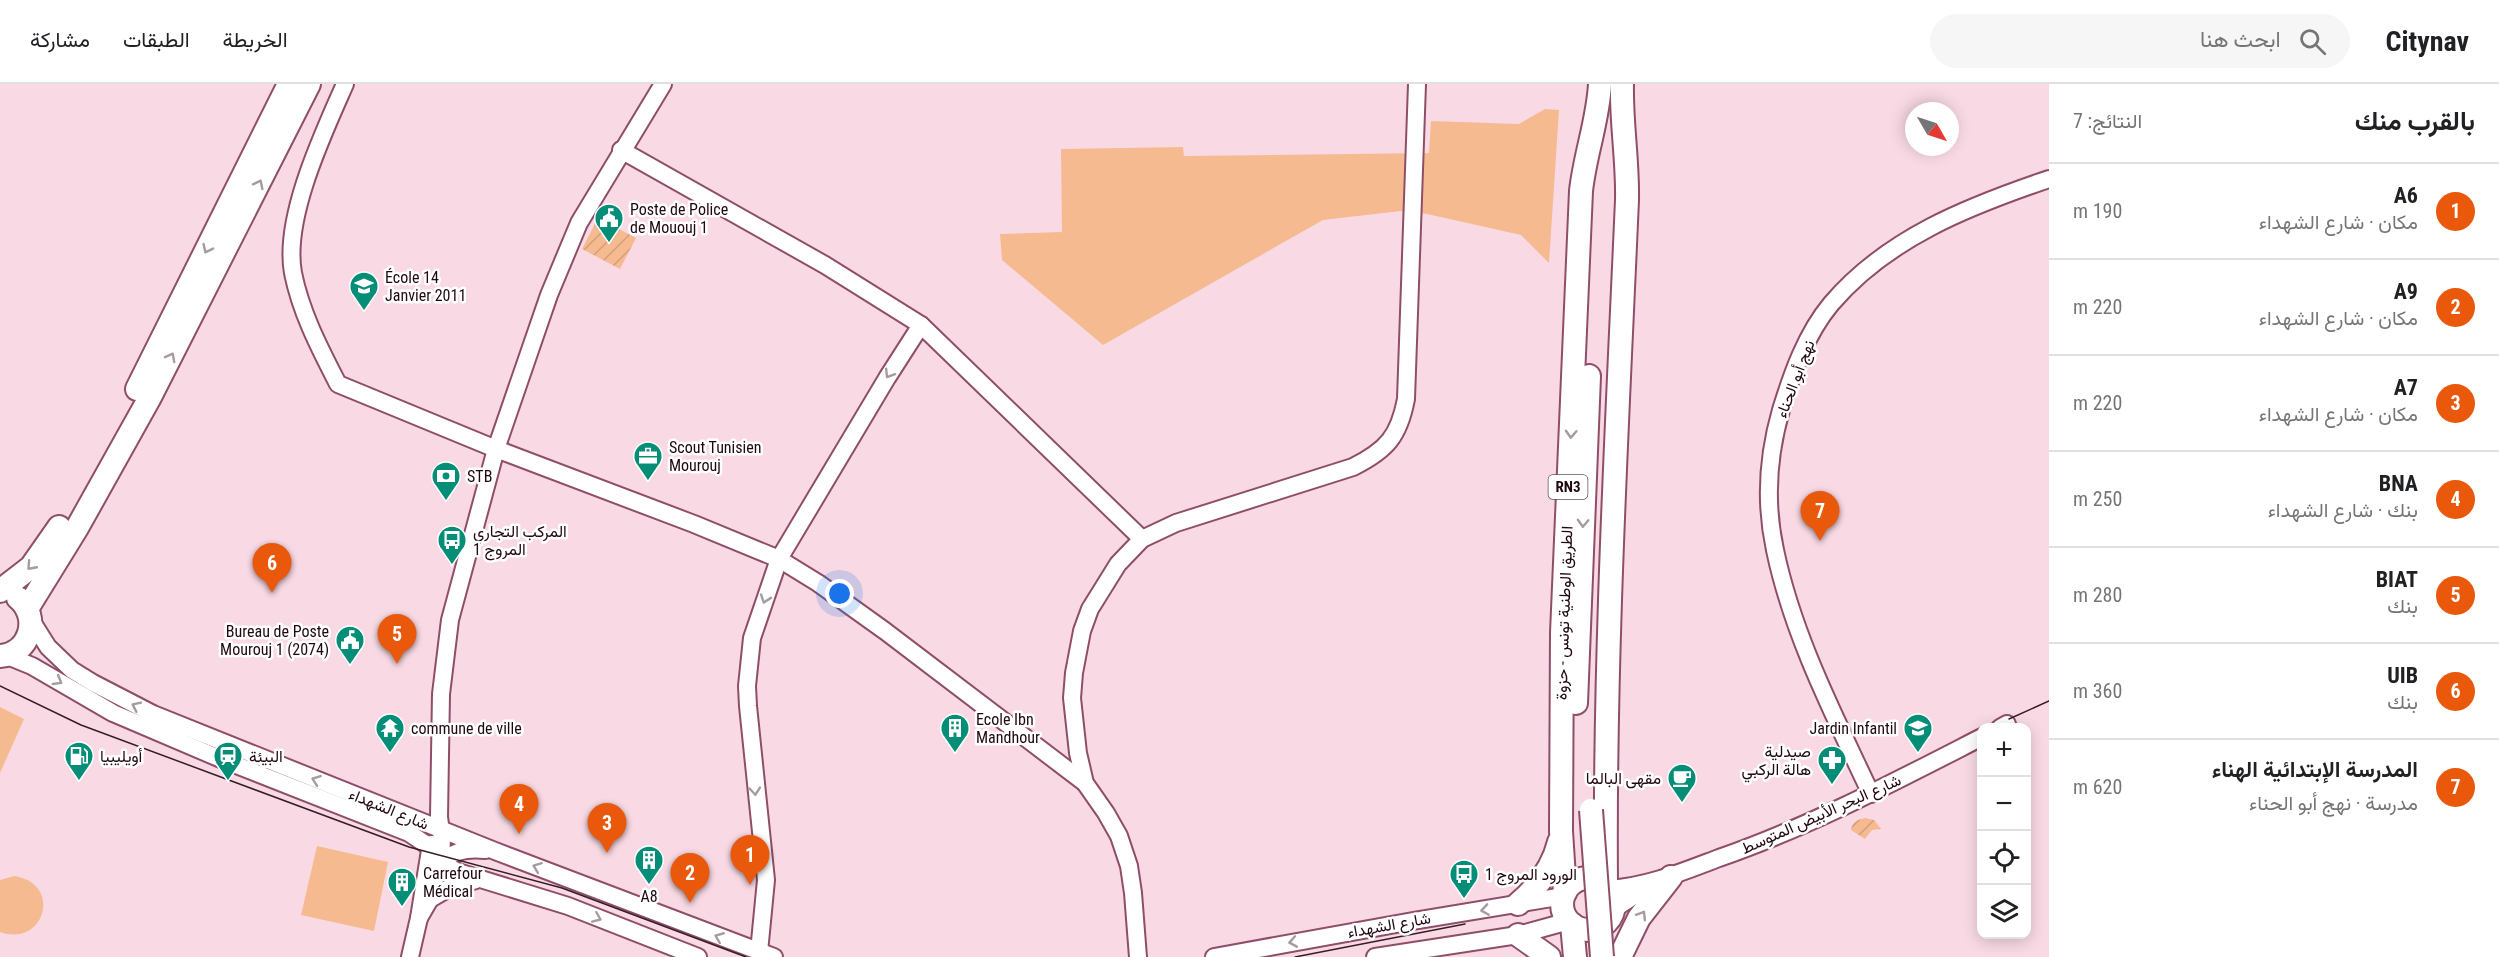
<!DOCTYPE html>
<html lang="ar">
<head>
<meta charset="utf-8">
<style>
	:root { --surface:#fff; --page:#f6f6f6; --text:#202124; --muted:#757577; --line:#e0e0e0; --accent:#ea580c }
	body { margin:0; font-family:"Roboto Condensed",Vazirmatn,sans-serif; background:var(--page); color:var(--text); direction:rtl }
	.controls { position:absolute; right:18px; bottom:18px; display:grid; overflow:hidden; border-radius:12px; box-shadow:0 3px 15px #0003 }
	.controls button { width:54px; height:54px; display:grid; place-items:center; padding:0; border:0; border-bottom:2px solid var(--line); background:var(--surface); color:var(--text); font:30px sans-serif }
	.compass { position:absolute; left:1905px; top:18px; width:54px; height:54px; border-radius:50%; background:var(--surface); box-shadow:0 3px 15px #0003; rotate:129deg }
	.you { position:absolute; left:840px; top:510px; width:21px; height:21px; margin:-15px; border:4px solid #fff; border-radius:50%; background:#1a73e8; box-shadow:0 0 0 9px #1a73e833 }
	.badge { display:grid; place-items:center; width:39px; height:39px; border-radius:50%; background:var(--accent); color:#fff; font-size:20px; font-weight:700 }
	.pin { position:absolute; translate:-50% -50px; filter:drop-shadow(0 2px 3px #0008) }
	.pin::after { content:''; position:absolute; top:32px; width:21px; height:18px; background:inherit; clip-path:polygon(0 0,100% 0,50% 100%) }
	.list { margin:0; padding:0; list-style:none }
	h2 { display:flex; justify-content:space-between; align-items:center; height:78px; margin:0; padding:0 24px; font-size:26px }
	h2 small { font-size:20px; font-weight:400; color:var(--muted) }
	.list li { display:grid; grid-template-columns:39px 1fr auto; gap:18px; align-items:center; box-sizing:border-box; height:96px; padding:0 24px; border-top:2px solid var(--line) }
	.list b { display:block; font-size:22px; white-space:nowrap }
	.list p { margin:0; font-size:20px; white-space:nowrap; color:var(--muted) }
	.list em { font-size:20px; font-style:normal; color:var(--muted) }
	.icon { flex:none; width:33px; height:33px; fill:none; stroke:currentColor; stroke-width:2; stroke-linecap:round; stroke-linejoin:round }
	.map { position:relative; flex:none; width:2049px; height:873px; overflow:hidden; direction:ltr }
	header { display:flex; align-items:center; gap:36px; box-sizing:border-box; height:84px; padding:0 30px; background:var(--surface); border-bottom:2px solid var(--line) }
	header strong { font-size:28px }
	nav { display:flex; gap:33px; margin-inline-start:auto; font-size:21px }
	.search { width:420px; height:54px; background:var(--page); display:flex; align-items:center; gap:15px; box-sizing:border-box; padding:0 21px; border-radius:33px; color:var(--muted); font-size:22px }
	main { display:flex }
	aside { flex:1; background:var(--surface) }
	.map>svg:first-child { display:block }
</style>
</head>
<body>
<header>
<strong>Citynav</strong>
<div class="search"><svg class="icon" aria-label="search" viewBox="0 0 24 24"><circle cx="10" cy="10" r="6"/><path d="M15 15l6 6"/></svg>ابحث هنا</div>
<nav><a>الخريطة</a><a>الطبقات</a><a>مشاركة</a></nav>
</header>
<main>
<aside>
<h2>بالقرب منك<small>النتائج: 7</small></h2>
<ul class="list">
<li><span class="badge">1</span><div><b>A6</b><p>مكان · شارع الشهداء</p></div><em>190 m</em></li>
<li><span class="badge">2</span><div><b>A9</b><p>مكان · شارع الشهداء</p></div><em>220 m</em></li>
<li><span class="badge">3</span><div><b>A7</b><p>مكان · شارع الشهداء</p></div><em>220 m</em></li>
<li><span class="badge">4</span><div><b>BNA</b><p>بنك · شارع الشهداء</p></div><em>250 m</em></li>
<li><span class="badge">5</span><div><b>BIAT</b><p>بنك</p></div><em>280 m</em></li>
<li><span class="badge">6</span><div><b>UIB</b><p>بنك</p></div><em>360 m</em></li>
<li><span class="badge">7</span><div><b>المدرسة الإبتدائية الهناء</b><p>مدرسة · نهج أبو الحناء</p></div><em>620 m</em></li>
</ul>
</aside>
<div class="map">
<svg width="2049" height="873" viewBox="0 0 2049 873">
	<defs>
		<pattern id="garden-furrows" width="10" height="10" patternUnits="userSpaceOnUse" patternTransform="scale(1.5)"><rect width="10" height="10" fill="#f6ba91"/><path d="M-1 1l2-2M0 10L10 0M9 11l2-2" fill="none" stroke="#d39e7c"/></pattern>
	</defs>
	<rect width="100%" height="100%" fill="#f9dae4"/>
	<g fill="#f6ba91">
		<polygon points="1545,25 1559,26 1549,179 1521,151 1427,130 1401,127 1323,136 1103,261 1002,176 1000,150 1062,148 1061,65 1183,63 1184,72 1429,69 1431,37 1519,40"/>
		<polygon points="0,623 24,635 0,689"/>
		<polygon points="317,762 388,778 374,847 301,831"/>
		<path d="M14,792c49,7 31,72 -14,56v-52z"/>
	</g>
	<g fill="url(#garden-furrows)">
		<polygon points="598,134 636,154 620,185 582,165"/>
		<path d="M1865,734l9,2 7,9 -9,1 -7,9 -14,-9c1,-8 6,-10 14,-12z"/>
	</g>
	<g fill="none" stroke-linecap="round" stroke-linejoin="round">
		<g stroke="#8f4e68" stroke-width="20">
			<g id="secondary">
				<path d="M345,0c-22,50 -62,134 -52,189 8,40 27,76 45,111l158,65 198,75 85,35 39,24 67,48 200,152"/>
				<polyline points="621,66 825,181 921,241 1142,455"/>
				<polyline points="31,536 48,563 72,586 93,599 153,630 495,767 774,873"/>
				<polyline points="5,571 32,582 113,629 221,675 409,749 430,763 440,778 458,788 568,822 698,873"/>
				<polyline points="2000,644 2007,640"/>
				<path d="M1871,710c-37,-79 -78,-158 -96,-244 -10,-46 -7,-95 6,-140 11,-36 25,-76 50,-106 56,-66 138,-98 218,-125"/>
				<path d="M435,782c18,-14 27,-18 50,-16"/>
				<path d="M1609,805c40,-3 73,-17 110,-31 92,-32 177,-77 263,-121"/>
				<polyline points="430,815 449,804 476,796"/>
				<polyline points="1614,825 1646,804"/>
				<polyline points="419,834 430,815 441,772 442,755 439,733 441,610 450,536 496,365 549,211 579,139 663,0"/>
				<polyline points="759,868 766,796 748,622 747,602 752,554 779,475 887,294 921,241"/>
				<polyline points="410,873 419,834 431,760"/>
				<path d="M1138,873l-5,-64 -4,-27 -10,-30 -13,-23 -21,-30 -7,-30 -6,-55 2,-25 8,-42 8,-22 28,-45 24,-25 34,-16 177,-56c34,-17 46,-31 53,-68l11,-315"/>
				<polyline points="1214,873 1413,837 1564,812"/>
				<polyline points="1375,873 1518,851 1569,837"/>
			</g>
		</g>
		<g stroke="#8f4e68" stroke-width="26">
			<g id="highway">
				<polyline points="137,305 289,0"/>
				<polyline points="0,507 31,483 59,443"/>
				<polyline points="27,525 77,444 149,315 309,0"/>
				<path d="M0,572c30,-2 41,-39 18,-58"/>
				<polyline points="1576,619 1589,292"/>
				<circle cx="1588" cy="820" r="26"/>
				<path d="M1606,801c-2,-228 11,-456 21,-685 1,-39 -6,-77 -5,-116"/>
				<path d="M1565,809l-4,-62 1,-198 19,-442c4,-37 17,-70 19,-107"/>
				<path d="M1518,820c20,-17 35,-37 41,-62"/>
				<polyline points="1572,840 1575,873"/>
				<polyline points="1518,851 1549,873"/>
				<polyline points="1620,873 1639,834 1671,793"/>
			</g>
		</g>
		<use href="#secondary" stroke="#fff" stroke-width="16"/>
		<use href="#highway" stroke="#fff" stroke-width="22"/>
		<g stroke="#361c27" stroke-width="1.5">
			<polyline points="0,602 81,641 409,763 562,804 746,873"/>
			<polyline points="2009,635 2049,617"/>
			<polyline points="1295,873 1465,840"/>
		</g>
		<g stroke="#8f4e68" stroke-width="26" stroke-linecap="butt">
			<polyline id="highway-bridge" points="1591,726 1602,873"/>
		</g>
		<use href="#highway-bridge" stroke="#fff" stroke-width="22"/>
	</g>
	<defs><path id="oneway-chevron" d="M-2-3.5L2.5 0L-2 3.5" fill="none" stroke-width="1.6" stroke-linecap="round" stroke-linejoin="round" transform="scale(1.5)"/></defs>
	<g stroke="#a69ca0">
		<use href="#oneway-chevron" transform="translate(259 100) rotate(-63)"/>
		<use href="#oneway-chevron" transform="translate(207 165) rotate(116)"/>
		<use href="#oneway-chevron" transform="translate(171 273) rotate(-62)"/>
		<use href="#oneway-chevron" transform="translate(889 290) rotate(122)"/>
		<use href="#oneway-chevron" transform="translate(1571 350) rotate(93)"/>
		<use href="#oneway-chevron" transform="translate(1583 439) rotate(92)"/>
		<use href="#oneway-chevron" transform="translate(31 482) rotate(132)"/>
		<use href="#oneway-chevron" transform="translate(765 515) rotate(109)"/>
		<use href="#oneway-chevron" transform="translate(58 597) rotate(31)"/>
		<use href="#oneway-chevron" transform="translate(136 622) rotate(-154)"/>
		<use href="#oneway-chevron" transform="translate(316 696) rotate(-160)"/>
		<use href="#oneway-chevron" transform="translate(755 707) rotate(85)"/>
		<use href="#oneway-chevron" transform="translate(537 783) rotate(-159)"/>
		<use href="#oneway-chevron" transform="translate(1485 826) rotate(171)"/>
		<use href="#oneway-chevron" transform="translate(1642 831) rotate(-58)"/>
		<use href="#oneway-chevron" transform="translate(597 834) rotate(23)"/>
		<use href="#oneway-chevron" transform="translate(719 853) rotate(-158)"/>
		<use href="#oneway-chevron" transform="translate(1293 858) rotate(170)"/>
	</g>
	<defs>
		<g id="civic-pin" transform="scale(1.5)"><path d="M0 17L-7.5 6A9.5 9.5 0 1 1 7.5 6Z" fill="#048e77" stroke="#fff"/><path d="M-.6-6.5H3V-4.5H.6V-3L4-1V1h2V6H-6V1h2V-1L-.6-3ZM-1.2 2.5V6h2.4V2.5Z" fill="#fff"/></g>
		<g id="school-pin" transform="scale(1.5)"><path d="M0 17L-7.5 6A9.5 9.5 0 1 1 7.5 6Z" fill="#048e77" stroke="#fff"/><path d="M0-5L7-2L0 1L-7-2ZM-4 1L0 2.5L4 1V4Q0 6-4 4Z" fill="#fff"/></g>
		<g id="office-pin" transform="scale(1.5)"><path d="M0 17L-7.5 6A9.5 9.5 0 1 1 7.5 6Z" fill="#048e77" stroke="#fff"/><path d="M-6-3h4V-5.5h4V-3h4V5H-6ZM-1-4.5V-3h2v-1.5ZM-6 0V1H6V0Z" fill="#fff"/></g>
		<g id="bank-pin" transform="scale(1.5)"><path d="M0 17L-7.5 6A9.5 9.5 0 1 1 7.5 6Z" fill="#048e77" stroke="#fff"/><path d="M-6-4H6V4H-6ZM0-2.3a2.3 2.3 0 1 0 0 4.6a2.3 2.3 0 1 0 0-4.6Z" fill="#fff"/></g>
		<g id="bus-pin" transform="scale(1.5)"><path d="M0 17L-7.5 6A9.5 9.5 0 1 1 7.5 6Z" fill="#048e77" stroke="#fff"/><path d="M-5-6H5V4H4V6H2V4H-2V6H-4V4H-5ZM-3.5-4V0h7V-4ZM-3.5 1.2v1.5H-2V1.2ZM2 1.2v1.5H3.5V1.2Z" fill="#fff"/></g>
		<g id="temple-pin" transform="scale(1.5)"><path d="M0 17L-7.5 6A9.5 9.5 0 1 1 7.5 6Z" fill="#048e77" stroke="#fff"/><path d="M0-6L5-2H3V0L6.5 2.5H4V6H1.5V3h-3V6H-4V2.5H-6.5L-3 0V-2H-5Z" fill="#fff"/></g>
		<g id="building-pin" transform="scale(1.5)"><path d="M0 17L-7.5 6A9.5 9.5 0 1 1 7.5 6Z" fill="#048e77" stroke="#fff"/><path d="M-4-6H4V6H1V3H-1V6H-4ZM-2.5-4.3h1.7v1.8h-1.7ZM.8-4.3h1.7v1.8H.8ZM-2.5-1h1.7V.8h-1.7ZM.8-1h1.7V.8H.8Z" fill="#fff"/></g>
		<g id="fuel-pin" transform="scale(1.5)"><path d="M0 17L-7.5 6A9.5 9.5 0 1 1 7.5 6Z" fill="#048e77" stroke="#fff"/><path d="M-5.5-6h7V0h2V4h1.3V-2.5L3-4.5l.8-.8L6-3V5H2.5V1h-1V6h-7ZM-4.2-4.7v3.2H.2V-4.7Z" fill="#fff"/></g>
		<g id="station-pin" transform="scale(1.5)"><path d="M0 17L-7.5 6A9.5 9.5 0 1 1 7.5 6Z" fill="#048e77" stroke="#fff"/><path d="M-3-6H3Q5-6 5-4V2Q5 4 3 4L4.5 6H3L1.5 4h-3L-3 6H-4.5L-3 4Q-5 4-5 2V-4Q-5-6-3-6ZM-3.5-4v3h7v-3ZM-3.5 1v1.5H-2V1ZM2 1v1.5H3.5V1Z" fill="#fff"/></g>
		<g id="pharmacy-pin" transform="scale(1.5)"><path d="M0 17L-7.5 6A9.5 9.5 0 1 1 7.5 6Z" fill="#048e77" stroke="#fff"/><path d="M-2-6h4v4h4v4h-4v4h-4v-4h-4v-4h4Z" fill="#fff"/></g>
		<g id="cafe-pin" transform="scale(1.5)"><path d="M0 17L-7.5 6A9.5 9.5 0 1 1 7.5 6Z" fill="#048e77" stroke="#fff"/><path d="M-5.5-4.5H6V0H3Q3 3.5 0 3.5H-2.5Q-5.5 3.5-5.5 0ZM3-3.2v2h1.7v-2ZM-6 4.5H4V6H-6Z" fill="#fff"/></g>
	</defs>
	<g fill-rule="evenodd">
		<use href="#civic-pin" x="609" y="134"/>
		<use href="#school-pin" x="364" y="202"/>
		<use href="#office-pin" x="648" y="372"/>
		<use href="#bank-pin" x="446" y="392"/>
		<use href="#bus-pin" x="452" y="456"/>
		<use href="#civic-pin" x="350" y="556"/>
		<use href="#temple-pin" x="390" y="644"/>
		<use href="#building-pin" x="955" y="644"/>
		<use href="#school-pin" x="1918" y="644"/>
		<use href="#fuel-pin" x="79" y="672"/>
		<use href="#station-pin" x="228" y="672"/>
		<use href="#pharmacy-pin" x="1832" y="676"/>
		<use href="#cafe-pin" x="1682" y="694"/>
		<use href="#building-pin" x="649" y="776"/>
		<use href="#bus-pin" x="1464" y="790"/>
		<use href="#building-pin" x="402" y="798"/>
	</g>
	<g text-anchor="middle" dominant-baseline="central" stroke-width="5" stroke-linejoin="round" paint-order="stroke">
		<rect fill="#fff" stroke="#635159" stroke-width="1.5" x="1548.5" y="391" width="39" height="24" rx="4.5"/>
		<g font-size="15" font-weight="bold" fill="#200712">
			<text x="1568" y="403">RN3</text>
		</g>
		<g font-size="16" fill="#200712" stroke="#fff" text-anchor="start">
			<text x="630" y="125">Poste de Police<tspan x="630" dy="18">de Mououj 1</tspan></text>
			<text x="385" y="193">École 14<tspan x="385" dy="18">Janvier 2011</tspan></text>
			<text x="669" y="363">Scout Tunisien<tspan x="669" dy="18">Mourouj</tspan></text>
			<text x="467" y="392">STB</text>
			<text x="473" y="447">المركب التجاري<tspan x="473" dy="18">المروج 1</tspan></text>
			<text x="329" y="547" text-anchor="end">Bureau de Poste<tspan x="329" dy="18">Mourouj 1 (2074)</tspan></text>
			<text x="976" y="635">Ecole Ibn<tspan x="976" dy="18">Mandhour</tspan></text>
			<text x="411" y="644">commune de ville</text>
			<text x="1897" y="644" text-anchor="end">Jardin Infantil</text>
			<text x="1811" y="667" text-anchor="end">صيدلية<tspan x="1811" dy="18">هالة الركبي</tspan></text>
			<text x="100" y="672">أويليبيا</text>
			<text x="249" y="672">البيئة</text>
			<text x="1661" y="694" text-anchor="end">مقهى البالما</text>
			<text x="423" y="789">Carrefour<tspan x="423" dy="18">Médical</tspan></text>
			<text x="1485" y="790">الورود المروج 1</text>
			<text x="649" y="812" text-anchor="middle">A8</text>
		</g>
		<g font-size="16" fill="#200712" stroke="#fff">
			<text transform="translate(1795 295) rotate(-69)">نهج أبو الحناء</text>
			<text transform="translate(1564 529) rotate(-88)">الطريق الوطنية تونس - حزوة</text>
			<text transform="translate(389 725) rotate(22)">شارع الشهداء</text>
			<text transform="translate(1821 730) rotate(-24)">شارع البحر الأبيض المتوسط</text>
			<text transform="translate(1389 841) rotate(-10)">شارع الشهداء</text>
		</g>
	</g>
</svg>
<div class="controls">
<button>+</button>
<button>−</button>
<button><svg class="icon" aria-label="locate" viewBox="0 0 24 24"><circle cx="12" cy="12" r="6"/><path d="M12 2v4M12 18v4M2 12h4M18 12h4"/></svg></button>
<button><svg class="icon" aria-label="layers" viewBox="0 0 24 24"><path d="M12 4l9 5-9 5-9-5zM3 14l9 5 9-5"/></svg></button>
</div>
<svg class="compass" viewBox="-18 -18 36 36"><path d="M0-13l5 13h-10z" fill="#e53935"/><path d="M0 13l5-13h-10z" fill="#757577"/></svg>
<div class="you"></div>
<div class="pin badge" style="left:750px;top:801px">1</div>
<div class="pin badge" style="left:690px;top:819px">2</div>
<div class="pin badge" style="left:607px;top:769px">3</div>
<div class="pin badge" style="left:519px;top:750px">4</div>
<div class="pin badge" style="left:397px;top:580px">5</div>
<div class="pin badge" style="left:272px;top:509px">6</div>
<div class="pin badge" style="left:1820px;top:457px">7</div>
</div>
</main>
</body>
</html>
